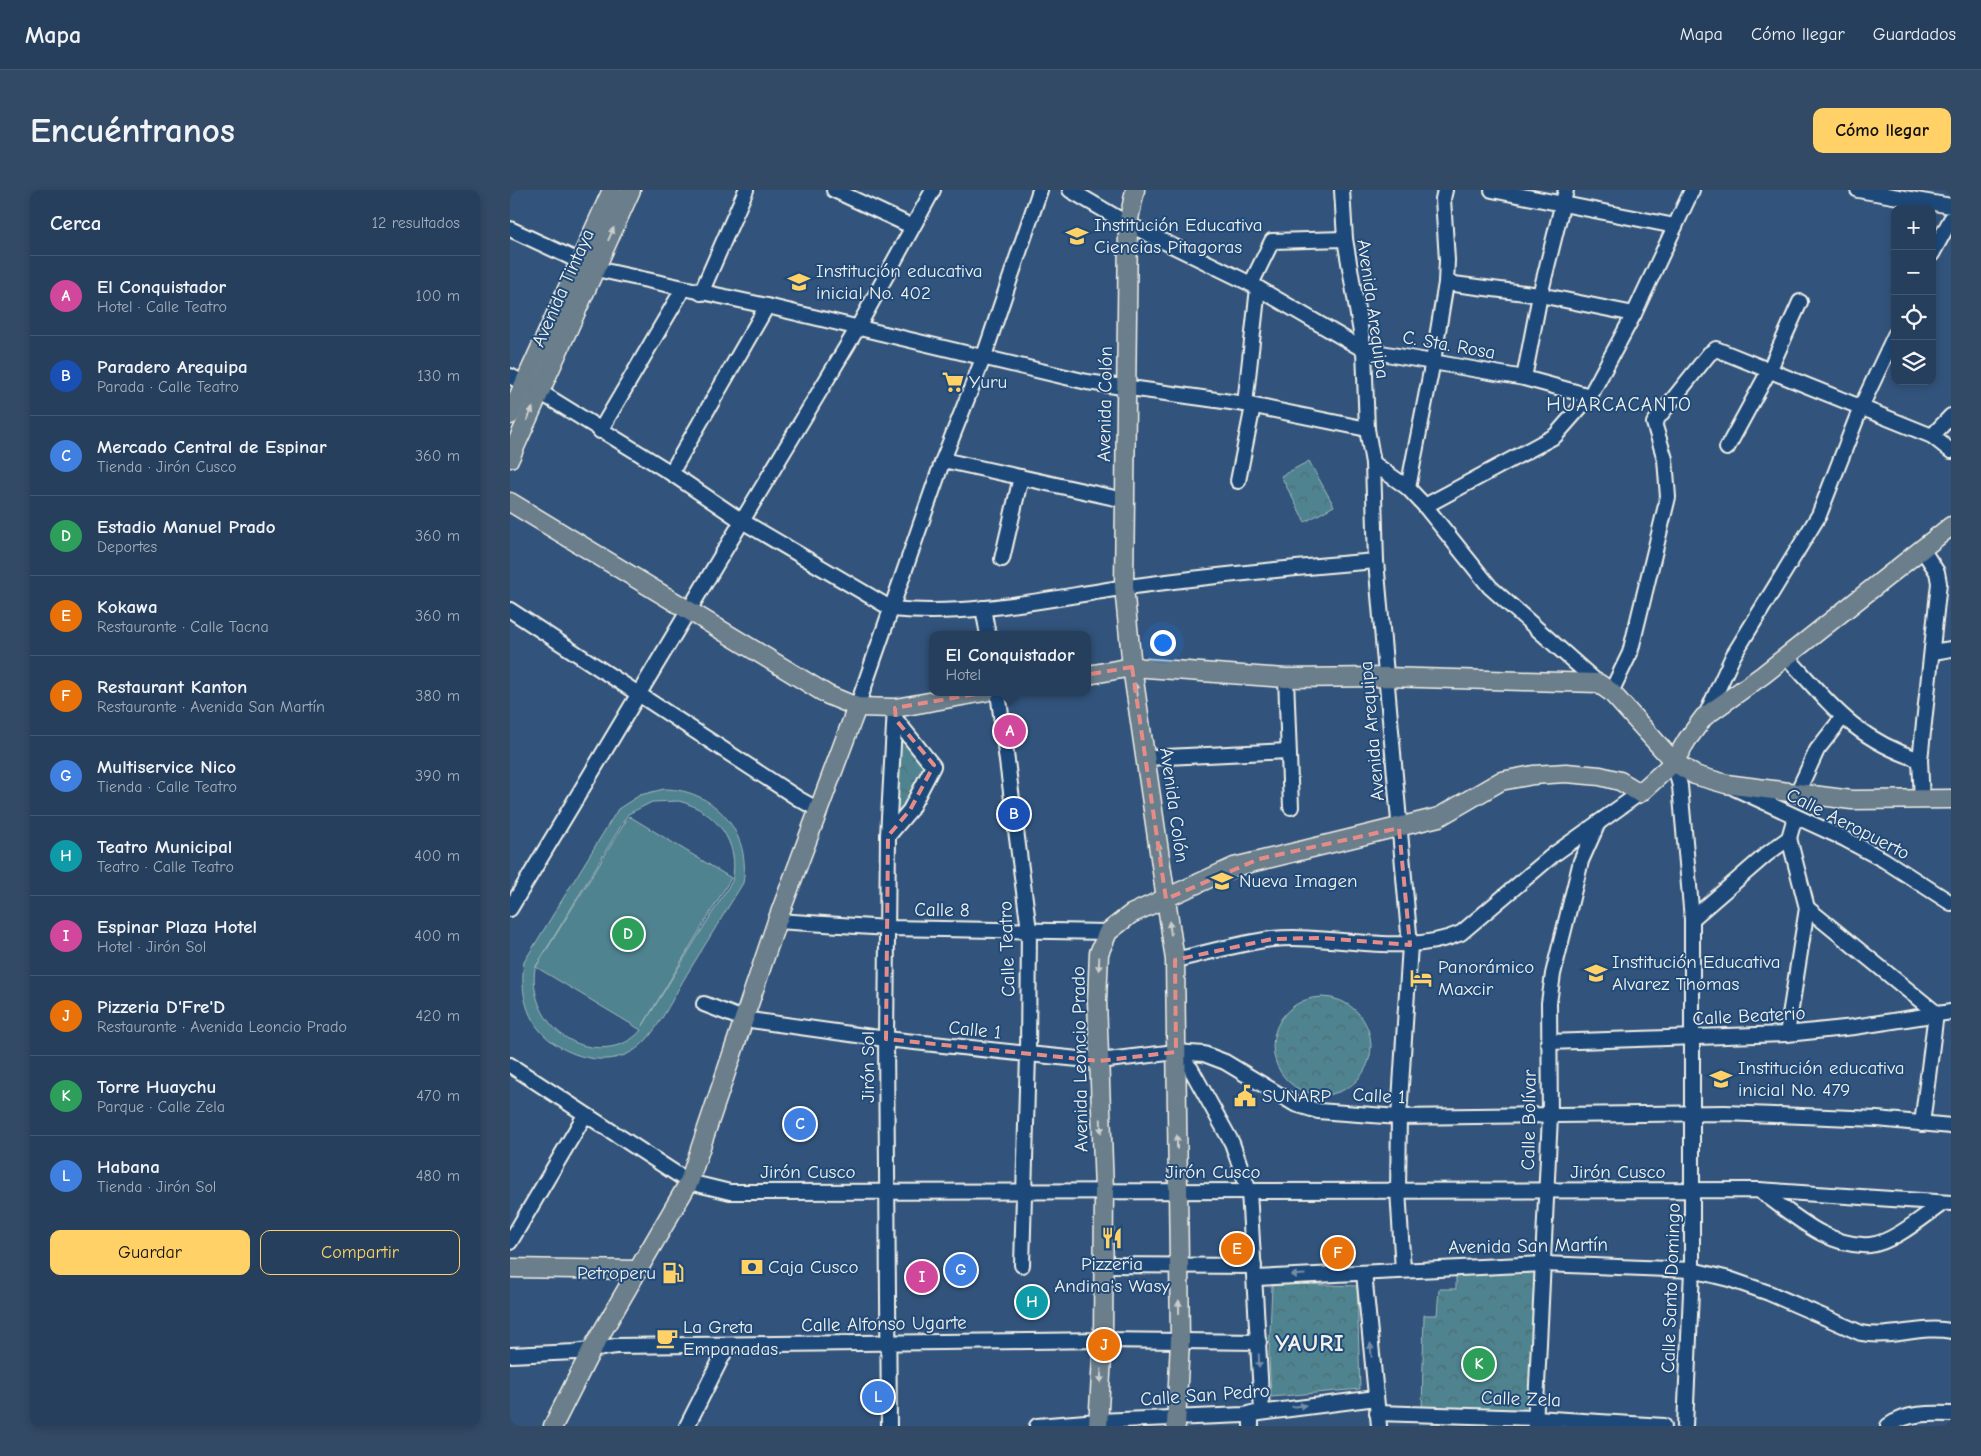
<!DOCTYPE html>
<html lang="es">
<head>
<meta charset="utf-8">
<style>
	:root { --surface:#263f5d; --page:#324a66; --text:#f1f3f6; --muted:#a4afbc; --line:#425872; --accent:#ffd166 }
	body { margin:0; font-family:"Comic Neue",sans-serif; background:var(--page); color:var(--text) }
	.controls { position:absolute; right:15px; top:15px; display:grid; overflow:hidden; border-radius:10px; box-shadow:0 2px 8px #0003 }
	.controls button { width:45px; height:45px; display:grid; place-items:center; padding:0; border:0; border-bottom:1px solid var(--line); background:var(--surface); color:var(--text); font:25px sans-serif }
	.you { position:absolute; left:652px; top:452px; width:18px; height:18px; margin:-12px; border:4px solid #fff; border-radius:50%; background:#1a73e8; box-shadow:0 0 0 8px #1a73e833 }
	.badge { display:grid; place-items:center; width:32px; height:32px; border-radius:50%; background:var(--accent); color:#fff; font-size:16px; font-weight:700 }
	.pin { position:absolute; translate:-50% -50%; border:2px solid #fff; box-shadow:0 1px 5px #0006 }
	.popup { position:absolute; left:419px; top:441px; width:162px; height:65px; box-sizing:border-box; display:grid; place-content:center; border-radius:10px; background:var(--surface); filter:drop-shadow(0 1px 4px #0005); font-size:16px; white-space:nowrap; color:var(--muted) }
	.popup b { font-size:19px; color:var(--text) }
	.popup::after { content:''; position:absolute; left:50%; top:100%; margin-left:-10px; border:10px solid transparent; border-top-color:var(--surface) }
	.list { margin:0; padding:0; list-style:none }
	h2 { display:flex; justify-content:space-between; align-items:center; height:65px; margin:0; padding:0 20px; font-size:21px }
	h2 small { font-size:16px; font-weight:400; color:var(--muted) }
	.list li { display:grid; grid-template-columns:32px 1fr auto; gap:15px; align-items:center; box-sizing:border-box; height:80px; padding:0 20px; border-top:1px solid var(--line) }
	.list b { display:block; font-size:19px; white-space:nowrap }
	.list p { margin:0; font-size:16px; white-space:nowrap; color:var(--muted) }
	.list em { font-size:16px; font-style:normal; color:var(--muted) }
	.actions { display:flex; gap:10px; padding:15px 20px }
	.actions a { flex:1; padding:11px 0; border:1px solid var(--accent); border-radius:10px; text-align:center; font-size:18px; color:var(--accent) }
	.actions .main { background:var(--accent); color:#111 }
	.icon { flex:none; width:28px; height:28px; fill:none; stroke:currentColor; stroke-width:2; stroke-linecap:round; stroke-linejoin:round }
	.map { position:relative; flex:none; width:1441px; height:1236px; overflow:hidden; border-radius:10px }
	header { display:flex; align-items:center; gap:30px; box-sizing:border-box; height:70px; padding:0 25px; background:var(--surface); border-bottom:1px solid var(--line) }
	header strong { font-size:24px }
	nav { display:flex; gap:28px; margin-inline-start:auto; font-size:18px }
	.intro { display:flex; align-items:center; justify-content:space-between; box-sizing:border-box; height:120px; padding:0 30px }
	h1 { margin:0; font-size:35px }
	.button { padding:12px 22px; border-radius:10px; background:var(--accent); color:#111; font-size:18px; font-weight:700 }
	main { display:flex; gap:30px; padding:0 30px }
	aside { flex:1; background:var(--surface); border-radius:10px; box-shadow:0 2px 8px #0003 }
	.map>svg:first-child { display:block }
</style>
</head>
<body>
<header>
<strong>Mapa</strong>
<nav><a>Mapa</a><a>Cómo llegar</a><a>Guardados</a></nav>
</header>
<div class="intro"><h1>Encuéntranos</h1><a class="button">Cómo llegar</a></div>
<main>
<aside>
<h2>Cerca<small>12 resultados</small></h2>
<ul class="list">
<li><span class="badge" style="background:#d1479c">A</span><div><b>El Conquistador</b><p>Hotel · Calle Teatro</p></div><em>100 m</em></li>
<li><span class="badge" style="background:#1a4fb4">B</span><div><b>Paradero Arequipa</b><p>Parada · Calle Teatro</p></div><em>130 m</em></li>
<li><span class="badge" style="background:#3f7fe0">C</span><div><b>Mercado Central de Espinar</b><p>Tienda · Jirón Cusco</p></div><em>360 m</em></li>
<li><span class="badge" style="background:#2e9e5b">D</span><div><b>Estadio Manuel Prado</b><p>Deportes</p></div><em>360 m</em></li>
<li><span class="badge" style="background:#e8710a">E</span><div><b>Kokawa</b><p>Restaurante · Calle Tacna</p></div><em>360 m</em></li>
<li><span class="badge" style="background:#e8710a">F</span><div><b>Restaurant Kanton</b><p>Restaurante · Avenida San Martín</p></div><em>380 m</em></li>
<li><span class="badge" style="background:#3f7fe0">G</span><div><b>Multiservice Nico</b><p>Tienda · Calle Teatro</p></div><em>390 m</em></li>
<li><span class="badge" style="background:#0f9aa8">H</span><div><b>Teatro Municipal</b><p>Teatro · Calle Teatro</p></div><em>400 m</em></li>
<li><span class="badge" style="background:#d1479c">I</span><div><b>Espinar Plaza Hotel</b><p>Hotel · Jirón Sol</p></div><em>400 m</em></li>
<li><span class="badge" style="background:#e8710a">J</span><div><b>Pizzeria D'Fre'D</b><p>Restaurante · Avenida Leoncio Prado</p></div><em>420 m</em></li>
<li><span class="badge" style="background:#2e9e5b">K</span><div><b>Torre Huaychu</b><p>Parque · Calle Zela</p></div><em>470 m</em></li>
<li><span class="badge" style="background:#3f7fe0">L</span><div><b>Habana</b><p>Tienda · Jirón Sol</p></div><em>480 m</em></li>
</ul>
<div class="actions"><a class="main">Guardar</a><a>Compartir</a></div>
</aside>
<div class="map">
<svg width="1441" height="1236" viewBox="0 0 1441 1236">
	<defs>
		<pattern id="forest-crowns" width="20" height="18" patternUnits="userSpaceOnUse" patternTransform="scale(1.25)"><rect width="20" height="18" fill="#50838f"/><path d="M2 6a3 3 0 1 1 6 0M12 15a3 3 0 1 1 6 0" fill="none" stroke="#4d6b72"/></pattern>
	</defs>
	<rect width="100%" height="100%" fill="#32547c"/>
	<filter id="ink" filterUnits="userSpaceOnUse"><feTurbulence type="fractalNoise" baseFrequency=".02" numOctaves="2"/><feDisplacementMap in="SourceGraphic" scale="10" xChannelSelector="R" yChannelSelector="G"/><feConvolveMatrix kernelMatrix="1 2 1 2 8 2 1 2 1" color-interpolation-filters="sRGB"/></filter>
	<g filter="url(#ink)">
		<g fill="url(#forest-crowns)" stroke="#a2babc">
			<polygon points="799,271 824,316 795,332 771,286"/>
			<polygon points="391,542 421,577 383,635 388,545"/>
			<circle cx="812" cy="856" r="49"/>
			<polygon points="1028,1077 1022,1224 912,1223 914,1125 927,1125 929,1099 946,1099 946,1082"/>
			<polygon points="789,1094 847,1096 850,1199 761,1207 759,1165 762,1096"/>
		</g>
		<path fill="#50838f" stroke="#a2babc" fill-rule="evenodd" d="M154,599c51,0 88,45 79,94 -19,30 -37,61 -56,91 -12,20 -25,48 -40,65 -26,30 -68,23 -96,2 -25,-19 -31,-49 -27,-79l94,-153 22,-14zM169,611c37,10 62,42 53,80l-90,146 89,-149 -102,-62 -93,151 105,63c-6,8 -17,14 -26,16 -48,11 -87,-33 -80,-78l93,-154 24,-12z"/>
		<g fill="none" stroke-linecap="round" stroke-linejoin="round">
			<g stroke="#f4f1e8" stroke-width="18">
				<g id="minor">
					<polyline points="324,0 401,36"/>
					<polyline points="560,0 618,34 741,94 854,160 1014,188 1080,206"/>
					<polyline points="832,0 835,49 854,160 857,239 863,273 866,371 900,755 889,927 888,1000 893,1080"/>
					<polyline points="982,0 1165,36"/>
					<polyline points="1348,0 1441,16"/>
					<polyline points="0,39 86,79 257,116 577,192 735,214 857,239"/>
					<polyline points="1422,64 1441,29"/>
					<polyline points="936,93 1030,105 1124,124"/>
					<polyline points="741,94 762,51 835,49"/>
					<polyline points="191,103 236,0"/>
					<path d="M0,186l30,16 131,81 71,48 150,88c76,8 154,-10 229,-21 85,-12 170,-20 255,-27"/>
					<polyline points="1014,188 1030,105 1056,0"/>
					<polyline points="735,214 748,98"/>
					<polyline points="90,241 173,99"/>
					<polyline points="1422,246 1441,226"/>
					<polyline points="1217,258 1260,179 1290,112"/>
					<polyline points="433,270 614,310"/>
					<polyline points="863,273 898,298 915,316 980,397 1088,493"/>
					<polyline points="161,283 257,116"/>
					<polyline points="728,291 743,216"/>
					<polyline points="898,298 923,171 936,93 937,70 933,9 935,0"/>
					<polyline points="915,316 1045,246 1080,206 1124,124 1182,0"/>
					<polyline points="1412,359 1427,382 1429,393 1410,570 1412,610"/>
					<polyline points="492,369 511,287"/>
					<polyline points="473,418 478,445"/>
					<polyline points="0,420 289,609 307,619"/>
					<polyline points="1423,462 1441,459"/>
					<path d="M1276,466c46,50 68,82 134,104"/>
					<polyline points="776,488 781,617"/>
					<polyline points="488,502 519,740 518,864 512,1075"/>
					<polyline points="1101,502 1120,463 1158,307 1155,269 1144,233 1199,164 1206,159 1422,246 1441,261"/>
					<polyline points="347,517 433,270 474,166 530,0"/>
					<polyline points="1195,527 1223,466 1309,325 1351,217 1385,145"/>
					<polyline points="636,568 777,561"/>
					<polyline points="1164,572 1170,596 1182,729 1182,1080 1175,1236"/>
					<polyline points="1224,598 1335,649 1374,670 1441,713"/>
					<polyline points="1288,601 1307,560 1332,528"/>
					<polyline points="378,646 400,620 423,576 386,530"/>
					<polyline points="1297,718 1426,823 1412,934"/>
					<polyline points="0,719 347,139 423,0"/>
					<polyline points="1182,729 1257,664 1279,648 1285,627"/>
					<polyline points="267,731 378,738 598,742"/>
					<path d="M665,770c32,-7 65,-17 97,-21 61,-6 132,19 189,-6l92,-78 87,-62"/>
					<polyline points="194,814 233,829 376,849 518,864 589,871 666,862 694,864 715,872 785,914 808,921 889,927 1215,923 1367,929 1441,936"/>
					<polyline points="1277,844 1297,718 1279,648"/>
					<polyline points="1038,852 1277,844 1344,837 1441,822"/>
					<polyline points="666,862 681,879 722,953 739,1001 752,1221"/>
					<polyline points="0,875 179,992 220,1002 1248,1000 1441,1013"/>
					<path d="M1249,1000c33,23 68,58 111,55 23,-2 54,-29 73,-42"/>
					<polyline points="0,1052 75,925"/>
					<polyline points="594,1075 744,1076"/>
					<polyline points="854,1083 869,1236"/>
					<path d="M746,1088l288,-14 148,6 37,9 40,14 92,40c30,6 60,-8 90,-2"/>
					<polyline points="0,1165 65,1162 106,1156 593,1150 749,1152"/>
					<polyline points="741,1223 741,1236"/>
					<polyline points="867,1223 1025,1228 1154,1236"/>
					<polyline points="177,1236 218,1155"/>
					<polyline points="379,1236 376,849 378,646 385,518"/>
					<polyline points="527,1236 588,1231 734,1225 866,1208"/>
					<polyline points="1025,1236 1040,926 1039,813 1043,784 1071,671 1088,633"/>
					<path d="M1378,1236c18,-13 41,-13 63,-12"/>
				</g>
			</g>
			<g stroke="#f4f1e8" stroke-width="21">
				<g id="major">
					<polyline points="625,0 618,34 614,397 622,477 665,770 670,1150 666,1236"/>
					<polyline points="0,225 102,0"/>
					<polyline points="0,268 121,0"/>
					<polyline points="0,312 318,505 347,517 385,518 475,502"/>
					<polyline points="578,485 622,477 776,488 876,487 1088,493 1101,502 1164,572 1185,585 1216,594 1342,610 1441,609"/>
					<polyline points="0,1078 129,1080"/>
					<polyline points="43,1236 81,1161 179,992 267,731 347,517"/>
					<polyline points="588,1236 593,1150 594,1000 587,811 589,763 598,742 621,724 724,677 929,627 991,591 1023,585 1056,583 1090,586 1110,591 1130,603 1164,572 1177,550 1194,527 1253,485 1441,336"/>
				</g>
			</g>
			<use href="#minor" stroke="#1f4a7a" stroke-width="14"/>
			<use href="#major" stroke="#6b7e8b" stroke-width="18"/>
		</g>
		<defs><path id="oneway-solid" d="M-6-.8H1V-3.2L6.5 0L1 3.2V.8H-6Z" transform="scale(1.25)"/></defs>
		<g fill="#cbcecc">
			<use href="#oneway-solid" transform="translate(101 44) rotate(-66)"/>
			<use href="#oneway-solid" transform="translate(20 224) rotate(-66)"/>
			<use href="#oneway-solid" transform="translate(626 500) rotate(-98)"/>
			<use href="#oneway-solid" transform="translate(649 660) rotate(-98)"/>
			<use href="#oneway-solid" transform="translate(660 738) rotate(-98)"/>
			<use href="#oneway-solid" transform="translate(589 774) rotate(92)"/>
			<use href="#oneway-solid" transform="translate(591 936) rotate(88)"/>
			<use href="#oneway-solid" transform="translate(667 952) rotate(-90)"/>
			<use href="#oneway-solid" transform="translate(669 1117) rotate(-91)"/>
			<use href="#oneway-solid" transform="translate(591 1186) rotate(93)"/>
		</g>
		<g fill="#748da6">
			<use href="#oneway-solid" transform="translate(788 1085) rotate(176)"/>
			<use href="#oneway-solid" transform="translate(861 1160) rotate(-95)"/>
			<use href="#oneway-solid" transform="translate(749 1171) rotate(88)"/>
			<use href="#oneway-solid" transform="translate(789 1216) rotate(-7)"/>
		</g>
	</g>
	<path fill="none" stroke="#e58c88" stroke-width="4" stroke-dasharray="10 6" stroke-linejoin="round" d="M622,477l34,232 93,-40 140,-31 11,117 -89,-7 -49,1 -97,21 1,92 -77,9 -213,-22 2,-203 22,-26 24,-45 -38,-45 -1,-12z"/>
	<defs>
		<g id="school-bare" transform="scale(1.725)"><path d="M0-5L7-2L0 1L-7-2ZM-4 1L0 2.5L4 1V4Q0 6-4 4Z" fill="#ffd166" stroke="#1f4a7a" stroke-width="2.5" paint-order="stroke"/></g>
		<g id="supermarket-bare" transform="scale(1.725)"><path d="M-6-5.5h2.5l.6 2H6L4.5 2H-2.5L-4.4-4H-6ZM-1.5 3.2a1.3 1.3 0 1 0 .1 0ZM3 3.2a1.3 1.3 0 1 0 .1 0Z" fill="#ffd166" stroke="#1f4a7a" stroke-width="2.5" paint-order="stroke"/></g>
		<g id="hotel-bare" transform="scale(1.725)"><path d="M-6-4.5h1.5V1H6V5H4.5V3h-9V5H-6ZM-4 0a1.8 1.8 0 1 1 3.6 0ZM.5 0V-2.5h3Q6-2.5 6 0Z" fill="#ffd166" stroke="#1f4a7a" stroke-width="2.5" paint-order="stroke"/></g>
		<g id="civic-bare" transform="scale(1.725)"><path d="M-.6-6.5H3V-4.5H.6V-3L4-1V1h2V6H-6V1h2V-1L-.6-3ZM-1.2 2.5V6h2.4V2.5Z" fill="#ffd166" stroke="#1f4a7a" stroke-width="2.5" paint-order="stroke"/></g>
		<g id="restaurant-bare" transform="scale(1.725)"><path d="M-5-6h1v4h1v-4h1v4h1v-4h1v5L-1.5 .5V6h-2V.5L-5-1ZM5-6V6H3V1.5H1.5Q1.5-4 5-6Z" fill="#ffd166" stroke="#1f4a7a" stroke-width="2.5" paint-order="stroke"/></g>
		<g id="bank-bare" transform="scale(1.725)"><path d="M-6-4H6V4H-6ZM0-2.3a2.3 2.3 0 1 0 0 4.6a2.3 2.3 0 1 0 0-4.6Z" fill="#ffd166" stroke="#1f4a7a" stroke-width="2.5" paint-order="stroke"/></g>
		<g id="fuel-bare" transform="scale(1.725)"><path d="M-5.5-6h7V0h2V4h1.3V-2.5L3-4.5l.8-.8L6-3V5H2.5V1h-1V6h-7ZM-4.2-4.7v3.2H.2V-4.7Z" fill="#ffd166" stroke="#1f4a7a" stroke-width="2.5" paint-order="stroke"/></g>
		<g id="cafe-bare" transform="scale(1.725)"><path d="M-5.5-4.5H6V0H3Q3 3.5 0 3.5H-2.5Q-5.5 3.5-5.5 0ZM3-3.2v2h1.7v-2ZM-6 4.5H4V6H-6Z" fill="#ffd166" stroke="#1f4a7a" stroke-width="2.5" paint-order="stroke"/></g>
	</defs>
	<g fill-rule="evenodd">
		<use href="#school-bare" x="567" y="46"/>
		<use href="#school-bare" x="289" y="92"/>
		<use href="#supermarket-bare" x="443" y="192"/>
		<use href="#school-bare" x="712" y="691"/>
		<use href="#school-bare" x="1086" y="783"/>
		<use href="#hotel-bare" x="911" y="788"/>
		<use href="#school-bare" x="1211" y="889"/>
		<use href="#civic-bare" x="735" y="906"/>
		<use href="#restaurant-bare" x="602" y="1048"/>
		<use href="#bank-bare" x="242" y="1077"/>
		<use href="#fuel-bare" x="163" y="1083"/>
		<use href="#cafe-bare" x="157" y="1148"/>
	</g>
	<g text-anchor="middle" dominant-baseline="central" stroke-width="4" stroke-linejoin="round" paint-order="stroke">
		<g font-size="19" fill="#f4f1e8" stroke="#1f4a7a" text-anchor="start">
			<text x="584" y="35">Institución Educativa<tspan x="584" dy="22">Ciencias Pitagoras</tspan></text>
			<text x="306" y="81">Institución educativa<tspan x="306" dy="22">inicial No. 402</tspan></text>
			<text x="459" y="192">Yuru</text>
			<text x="729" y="691">Nueva Imagen</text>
			<text x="1102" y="772">Institución Educativa<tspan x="1102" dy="22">Alvarez Thomas</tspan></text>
			<text x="928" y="777">Panorámico<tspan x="928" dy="22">Maxcir</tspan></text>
			<text x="1228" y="878">Institución educativa<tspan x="1228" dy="22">inicial No. 479</tspan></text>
			<text x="752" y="906">SUNARP</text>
			<text x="602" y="1074" text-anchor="middle">Pizzeria<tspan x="602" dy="22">Andina's Wasy</tspan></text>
			<text x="258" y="1077">Caja Cusco</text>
			<text x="146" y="1083" text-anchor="end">Petroperu</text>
			<text x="173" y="1137">La Greta<tspan x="173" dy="22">Empanadas</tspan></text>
		</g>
		<g font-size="19" fill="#f4f1e8" stroke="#1f4a7a">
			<text transform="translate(53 98) rotate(-66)">Avenida Tintaya</text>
			<text transform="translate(863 119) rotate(82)">Avenida Arequipa</text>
			<text transform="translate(939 155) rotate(10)">C. Sta. Rosa</text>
			<text transform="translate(595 214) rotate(-89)">Avenida Colón</text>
			<text transform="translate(862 541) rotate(-95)">Avenida Arequipa</text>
			<text transform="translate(664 615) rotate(82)">Avenida Colón</text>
			<text transform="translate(1338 634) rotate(27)">Calle Aeropuerto</text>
			<text transform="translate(432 720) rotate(1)">Calle 8</text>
			<text transform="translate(497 759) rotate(-92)">Calle Teatro</text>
			<text transform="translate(1239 826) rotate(-3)">Calle Beaterio</text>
			<text transform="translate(465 840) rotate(6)">Calle 1</text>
			<text transform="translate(570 869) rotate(-91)">Avenida Leoncio Prado</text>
			<text transform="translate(358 877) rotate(-90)">Jirón Sol</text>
			<text transform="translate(869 906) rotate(3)">Calle 1</text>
			<text transform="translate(1019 930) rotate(-89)">Calle Bolívar</text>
			<text x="298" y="982">Jirón Cusco</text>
			<text x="703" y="982">Jirón Cusco</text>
			<text x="1108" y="982">Jirón Cusco</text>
			<text transform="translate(1018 1056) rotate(-1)">Avenida San Martín</text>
			<text transform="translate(1161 1098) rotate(-88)">Calle Santo Domingo</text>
			<text transform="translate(374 1134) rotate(-1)">Calle Alfonso Ugarte</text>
			<text transform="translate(695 1205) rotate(-4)">Calle San Pedro</text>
			<text transform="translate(1011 1209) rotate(2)">Calle Zela</text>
		</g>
		<g font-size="20" letter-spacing="1" fill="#f4f1e8" stroke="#1f4a7a">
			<text x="1109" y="214">HUARCACANTO</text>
		</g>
		<g font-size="24" font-weight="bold" letter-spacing="1" fill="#f4f1e8" stroke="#1f4a7a">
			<text x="800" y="1153">YAURI</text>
		</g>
	</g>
</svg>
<div class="controls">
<button>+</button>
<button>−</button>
<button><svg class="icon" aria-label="locate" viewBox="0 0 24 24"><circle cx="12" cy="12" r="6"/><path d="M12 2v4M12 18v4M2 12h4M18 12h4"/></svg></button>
<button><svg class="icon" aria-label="layers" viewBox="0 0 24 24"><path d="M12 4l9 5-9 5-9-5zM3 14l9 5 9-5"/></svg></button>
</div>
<div class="you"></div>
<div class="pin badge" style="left:500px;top:541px;background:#d1479c">A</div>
<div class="popup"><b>El Conquistador</b>Hotel</div>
<div class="pin badge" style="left:504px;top:624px;background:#1a4fb4">B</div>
<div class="pin badge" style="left:290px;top:934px;background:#3f7fe0">C</div>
<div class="pin badge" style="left:118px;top:744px;background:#2e9e5b">D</div>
<div class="pin badge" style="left:727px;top:1059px;background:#e8710a">E</div>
<div class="pin badge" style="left:828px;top:1063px;background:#e8710a">F</div>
<div class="pin badge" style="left:451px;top:1080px;background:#3f7fe0">G</div>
<div class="pin badge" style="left:522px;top:1112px;background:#0f9aa8">H</div>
<div class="pin badge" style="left:412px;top:1087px;background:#d1479c">I</div>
<div class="pin badge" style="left:594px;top:1155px;background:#e8710a">J</div>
<div class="pin badge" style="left:969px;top:1174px;background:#2e9e5b">K</div>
<div class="pin badge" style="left:368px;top:1207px;background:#3f7fe0">L</div>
</div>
</main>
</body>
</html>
